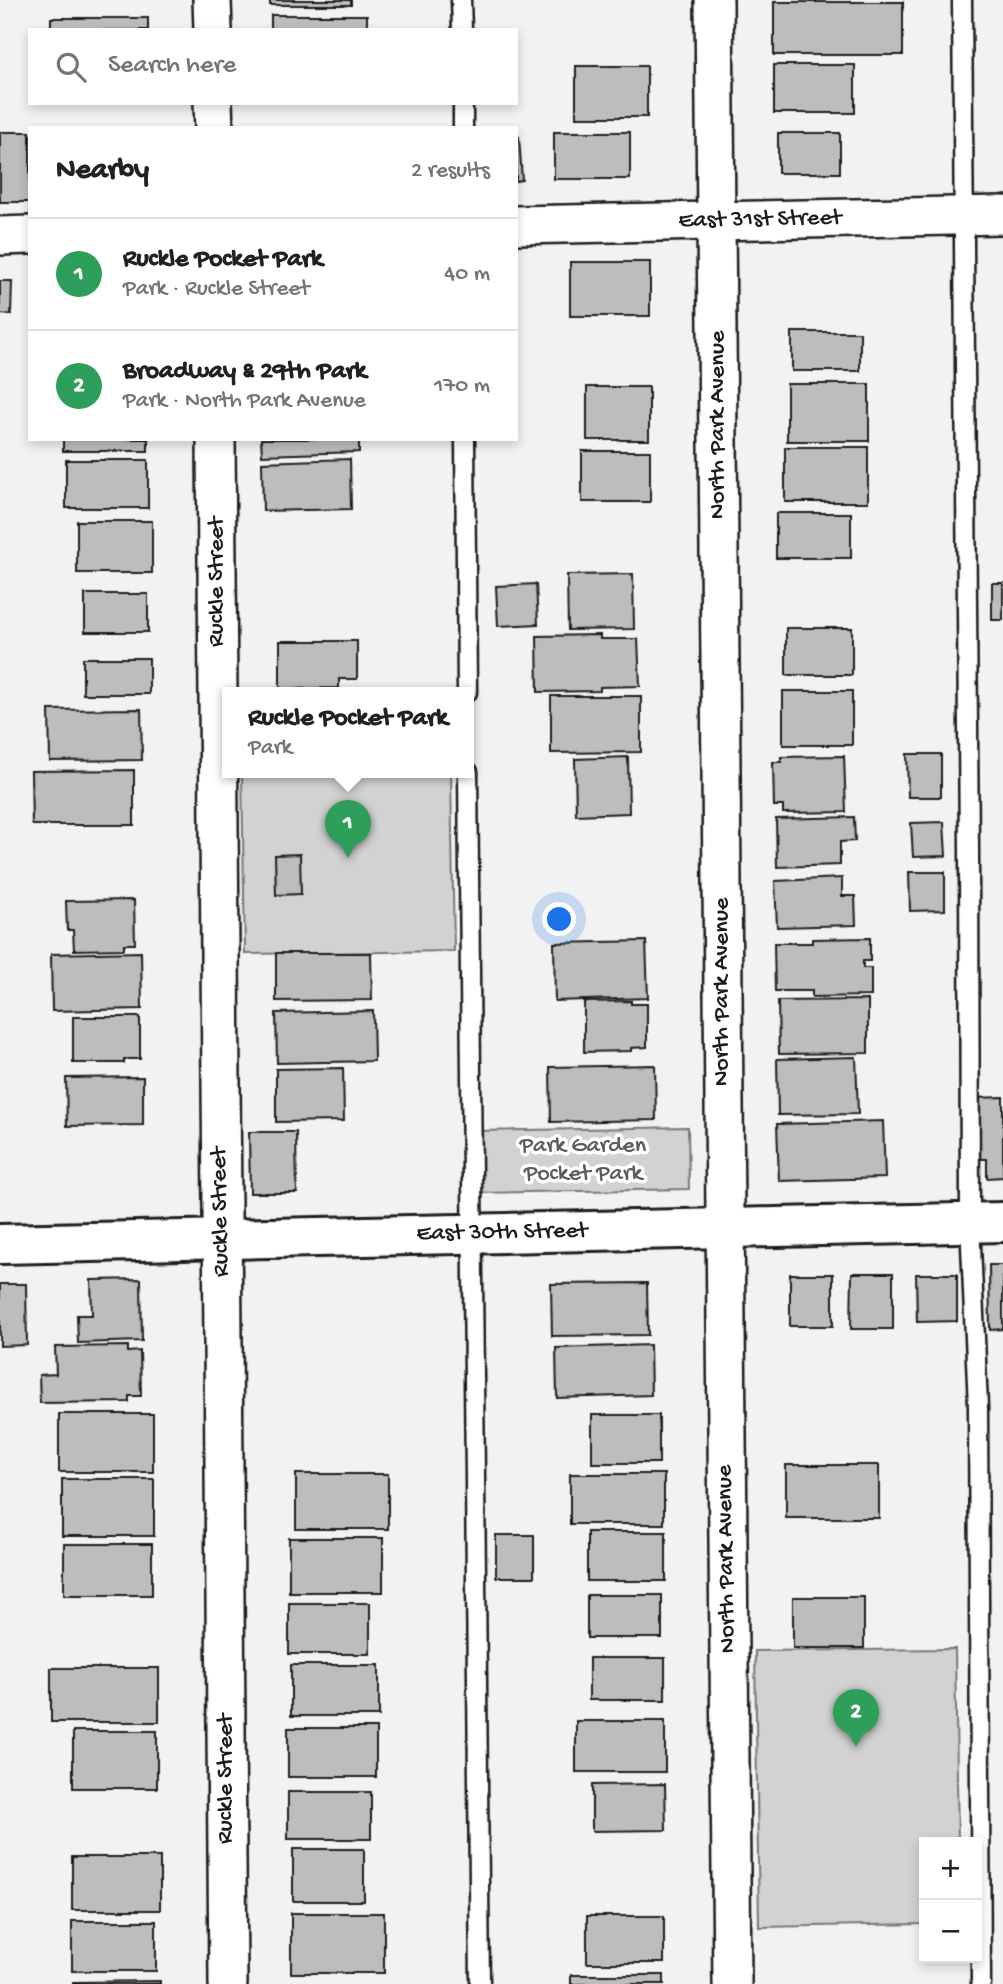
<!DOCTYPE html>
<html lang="en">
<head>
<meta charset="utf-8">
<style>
	:root { --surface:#fff; --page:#f2f2f2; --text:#202124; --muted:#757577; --line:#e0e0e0; --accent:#ea580c }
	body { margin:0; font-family:"Gochi Hand",sans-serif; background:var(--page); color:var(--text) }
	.controls { position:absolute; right:21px; bottom:21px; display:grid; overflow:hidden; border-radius:0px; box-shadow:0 4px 10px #0003 }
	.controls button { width:63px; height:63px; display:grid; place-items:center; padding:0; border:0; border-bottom:2px solid var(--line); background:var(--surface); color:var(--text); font:35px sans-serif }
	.you { position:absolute; left:560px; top:920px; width:24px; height:24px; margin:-18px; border:5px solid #fff; border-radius:50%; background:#1a73e8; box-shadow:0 0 0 10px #1a73e833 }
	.badge { display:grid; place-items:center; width:46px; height:46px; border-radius:50%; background:var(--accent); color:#fff; font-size:23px; font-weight:700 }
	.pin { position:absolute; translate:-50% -58px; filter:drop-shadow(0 2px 4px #0008) }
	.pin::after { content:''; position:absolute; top:37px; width:24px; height:21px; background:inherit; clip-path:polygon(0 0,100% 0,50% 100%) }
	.popup { position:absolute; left:222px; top:687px; width:252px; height:91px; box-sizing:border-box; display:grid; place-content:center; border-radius:0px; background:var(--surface); filter:drop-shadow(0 2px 5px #0005); font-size:23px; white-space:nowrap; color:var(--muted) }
	.popup b { font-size:26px; color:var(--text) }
	.popup::after { content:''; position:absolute; left:50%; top:100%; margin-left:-14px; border:14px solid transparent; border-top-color:var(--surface) }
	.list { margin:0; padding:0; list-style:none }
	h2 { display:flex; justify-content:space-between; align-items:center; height:91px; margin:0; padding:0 28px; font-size:30px }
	h2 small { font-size:23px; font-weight:400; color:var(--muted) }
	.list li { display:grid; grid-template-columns:46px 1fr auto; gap:21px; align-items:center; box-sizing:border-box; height:112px; padding:0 28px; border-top:2px solid var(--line) }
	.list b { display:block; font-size:26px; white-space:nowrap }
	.list p { margin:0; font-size:23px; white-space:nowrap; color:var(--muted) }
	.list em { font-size:23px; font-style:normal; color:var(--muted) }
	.icon { flex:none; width:38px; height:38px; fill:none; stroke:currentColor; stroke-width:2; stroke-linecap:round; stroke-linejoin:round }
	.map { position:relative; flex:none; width:1003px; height:1984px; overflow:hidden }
	.search { position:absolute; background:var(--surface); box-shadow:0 4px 10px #0003; left:28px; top:28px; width:490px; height:77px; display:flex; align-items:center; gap:18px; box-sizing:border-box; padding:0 24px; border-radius:0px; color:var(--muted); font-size:26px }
	.panel { position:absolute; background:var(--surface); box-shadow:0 4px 10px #0003; left:28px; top:126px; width:490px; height:315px; border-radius:0px }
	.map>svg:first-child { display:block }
</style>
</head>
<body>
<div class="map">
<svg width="1003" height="1984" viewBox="0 0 1003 1984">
	<rect width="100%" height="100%" fill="#f2f2f2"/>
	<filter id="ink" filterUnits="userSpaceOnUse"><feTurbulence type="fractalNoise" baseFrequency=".0143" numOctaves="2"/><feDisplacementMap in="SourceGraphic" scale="14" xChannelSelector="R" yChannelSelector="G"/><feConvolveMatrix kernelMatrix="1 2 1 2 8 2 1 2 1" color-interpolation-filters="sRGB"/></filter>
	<g filter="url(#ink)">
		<g fill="#d2d2d2" stroke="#777" stroke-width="2">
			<polygon points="242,772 451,772 454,951 245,954"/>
			<polygon points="688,1127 689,1189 477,1193 476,1131"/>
			<polygon points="955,1649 958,1842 924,1842 924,1924 759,1927 755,1651"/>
		</g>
		<g fill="#bdbdbd" stroke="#1c1c1c" stroke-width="2">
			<rect x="270" y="0" width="81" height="5"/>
			<rect x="774" y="2" width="129" height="53"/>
			<rect x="271" y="15" width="96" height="15"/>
			<rect x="51" y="18" width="97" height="12"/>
			<rect x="774" y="65" width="81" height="48"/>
			<rect x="576" y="66" width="71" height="51"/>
			<rect x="0" y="132" width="30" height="70"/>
			<rect x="554" y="132" width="76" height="47"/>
			<rect x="778" y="133" width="62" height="40"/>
			<polygon points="519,137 522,180 516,181 516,138"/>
			<rect x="570" y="262" width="80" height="54"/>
			<polygon points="0,281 12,281 11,315 0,314"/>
			<rect x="792" y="332" width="68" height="39"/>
			<rect x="787" y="384" width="82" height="57"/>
			<rect x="587" y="387" width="62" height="53"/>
			<rect x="63" y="439" width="85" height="12"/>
			<polygon points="261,439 359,439 359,452 262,455"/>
			<rect x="785" y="447" width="83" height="55"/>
			<rect x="582" y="451" width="68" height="51"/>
			<polygon points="350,459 351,509 263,511 262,462"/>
			<rect x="66" y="460" width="82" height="48"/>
			<rect x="776" y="513" width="75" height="45"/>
			<rect x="77" y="521" width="75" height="52"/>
			<polygon points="633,574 634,629 568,630 567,575"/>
			<rect x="992" y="583" width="11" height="37"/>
			<polygon points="536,584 538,624 498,626 496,586"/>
			<rect x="85" y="594" width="63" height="38"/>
			<rect x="786" y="628" width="66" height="47"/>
			<polygon points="600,635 600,639 638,639 640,686 600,687 600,691 538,692 537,636"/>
			<polygon points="280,641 357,641 357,679 339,679 339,688 280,689"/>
			<rect x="83" y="658" width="66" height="36"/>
			<rect x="783" y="691" width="69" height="54"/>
			<polygon points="551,696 641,696 641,752 551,753"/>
			<polygon points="141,709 142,760 50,761 49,710"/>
			<polygon points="907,754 941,754 941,797 908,797"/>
			<polygon points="844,756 846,812 783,813 783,806 774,806 773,762 781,762 781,757"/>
			<polygon points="628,757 629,813 576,815 575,759"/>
			<polygon points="134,770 134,825 32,825 31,771"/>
			<polygon points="854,817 855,841 840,842 840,865 777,867 776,819"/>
			<polygon points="944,822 946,856 913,857 911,823"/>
			<polygon points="300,854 301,894 276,895 275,855"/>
			<polygon points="909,872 945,872 945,910 910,911"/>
			<polygon points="842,878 842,896 855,896 856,925 777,927 775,881"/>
			<polygon points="134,900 135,944 124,944 124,949 74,950 73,930 67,930 66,901"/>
			<polygon points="870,938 870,961 863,961 863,968 871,968 871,996 812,997 812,991 775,991 774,943 812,943 812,939"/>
			<polygon points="646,941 648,998 555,1001 554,943"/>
			<polygon points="141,952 142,1009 52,1011 51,954"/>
			<polygon points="276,953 371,953 372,1000 276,1001"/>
			<polygon points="868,1000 868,1053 779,1054 778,1001"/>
			<polygon points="631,1001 631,1004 647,1004 647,1047 631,1048 631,1051 584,1052 584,1002"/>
			<polygon points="373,1011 374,1061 277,1063 276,1013"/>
			<polygon points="73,1017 140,1017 140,1059 124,1059 124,1063 73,1063"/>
			<polygon points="856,1057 858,1114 778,1115 777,1059"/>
			<polygon points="655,1065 656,1120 551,1122 550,1067"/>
			<polygon points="343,1068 344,1121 276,1122 276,1069"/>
			<polygon points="143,1077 143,1125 67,1126 66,1078"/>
			<polygon points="1003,1097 1003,1177 987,1178 987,1159 977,1159 975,1098"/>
			<polygon points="883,1121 885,1178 779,1181 777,1124"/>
			<polygon points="249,1132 296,1132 297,1193 250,1193"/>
			<polygon points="989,1265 1003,1265 1003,1329 990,1330"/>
			<polygon points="852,1273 893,1273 893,1329 851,1329"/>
			<rect x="790" y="1274" width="43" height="52"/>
			<polygon points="916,1274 957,1274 957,1321 917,1322"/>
			<polygon points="141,1279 142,1341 78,1343 77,1315 92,1315 91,1280"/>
			<polygon points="647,1283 648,1335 552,1336 551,1284"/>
			<polygon points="0,1284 26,1284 27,1345 0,1346"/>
			<polygon points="650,1345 651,1395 557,1398 556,1348"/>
			<polygon points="128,1346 128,1352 140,1351 141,1396 129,1396 129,1402 40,1403 39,1375 56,1374 55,1347"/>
			<rect x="59" y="1414" width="94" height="58"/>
			<rect x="592" y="1415" width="67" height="48"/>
			<rect x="786" y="1465" width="93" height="53"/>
			<rect x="296" y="1474" width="92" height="55"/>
			<rect x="570" y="1474" width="94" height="50"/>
			<rect x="62" y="1479" width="92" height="57"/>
			<rect x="587" y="1532" width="79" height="49"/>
			<rect x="496" y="1535" width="38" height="42"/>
			<rect x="289" y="1538" width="94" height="54"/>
			<rect x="64" y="1544" width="88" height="51"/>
			<rect x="587" y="1595" width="75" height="43"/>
			<rect x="793" y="1597" width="71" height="51"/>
			<rect x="289" y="1603" width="81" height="51"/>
			<rect x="589" y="1658" width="76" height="42"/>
			<rect x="291" y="1665" width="88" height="51"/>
			<rect x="51" y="1668" width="108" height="54"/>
			<rect x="576" y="1721" width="89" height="51"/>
			<rect x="288" y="1728" width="88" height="49"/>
			<rect x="73" y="1731" width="84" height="57"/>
			<polygon points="665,1784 666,1830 592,1831 592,1785"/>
			<rect x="288" y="1792" width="83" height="47"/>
			<rect x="293" y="1849" width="71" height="52"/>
			<rect x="72" y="1857" width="88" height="53"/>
			<rect x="291" y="1913" width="93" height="60"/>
			<rect x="587" y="1916" width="77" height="47"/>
			<rect x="72" y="1921" width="84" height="50"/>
			<rect x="571" y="1975" width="93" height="9"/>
			<polygon points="160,1981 160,1984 73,1984 73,1982"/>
		</g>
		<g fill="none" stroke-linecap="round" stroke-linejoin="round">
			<g stroke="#1c1c1c" stroke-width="23">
				<g id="service">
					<polyline points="461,0 462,30"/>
					<polyline points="962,0 969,850 970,1222 978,1407 981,1984"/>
					<polyline points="463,103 463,128"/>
					<polyline points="465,439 467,692"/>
					<polyline points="468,772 480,1984"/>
				</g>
			</g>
			<g stroke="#1c1c1c" stroke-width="42">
				<g id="minor">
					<polyline points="212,0 213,30"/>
					<polyline points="714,0 732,1984"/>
					<polyline points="213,103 214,128"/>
					<polyline points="516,225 1003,215"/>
					<polyline points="0,236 30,235"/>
					<polyline points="216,439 228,1984"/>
				</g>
			</g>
			<g stroke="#1c1c1c" stroke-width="44">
				<polyline id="secondary" points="0,1244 1003,1222"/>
			</g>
			<use href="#service" stroke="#fff" stroke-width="18"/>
			<use href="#minor" stroke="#fff" stroke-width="37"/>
			<use href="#secondary" stroke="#fff" stroke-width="38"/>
		</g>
	</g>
	<g text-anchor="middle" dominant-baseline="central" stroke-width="7" stroke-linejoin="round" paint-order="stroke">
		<g font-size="24" fill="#1c1c1c" stroke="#fff">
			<text transform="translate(760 220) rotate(-1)">East 31st Street</text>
			<text transform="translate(718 425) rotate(-90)">North Park Avenue</text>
			<text transform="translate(217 582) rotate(-90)">Ruckle Street</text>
			<text transform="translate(722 992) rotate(-90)">North Park Avenue</text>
			<text transform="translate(221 1212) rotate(-91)">Ruckle Street</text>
			<text transform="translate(502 1233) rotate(-1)">East 30th Street</text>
			<text transform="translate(727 1559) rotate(-91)">North Park Avenue</text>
			<text transform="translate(226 1779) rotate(-90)">Ruckle Street</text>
		</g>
		<g font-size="24" fill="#5c5c5c" stroke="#fff">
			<text x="583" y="1146">Park Garden<tspan x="583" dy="28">Pocket Park</tspan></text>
		</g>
	</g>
</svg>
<div class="controls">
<button>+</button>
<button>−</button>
</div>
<div class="you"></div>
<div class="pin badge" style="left:348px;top:858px;background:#2e9e5b">1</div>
<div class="popup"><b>Ruckle Pocket Park</b>Park</div>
<div class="pin badge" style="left:856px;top:1747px;background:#2e9e5b">2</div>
<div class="search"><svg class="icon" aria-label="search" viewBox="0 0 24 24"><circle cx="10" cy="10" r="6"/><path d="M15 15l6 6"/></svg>Search here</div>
<section class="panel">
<h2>Nearby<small>2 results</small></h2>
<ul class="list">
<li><span class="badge" style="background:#2e9e5b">1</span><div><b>Ruckle Pocket Park</b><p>Park · Ruckle Street</p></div><em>40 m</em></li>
<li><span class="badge" style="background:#2e9e5b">2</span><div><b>Broadway &amp; 29th Park</b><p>Park · North Park Avenue</p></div><em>170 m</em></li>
</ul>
</section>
</div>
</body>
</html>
